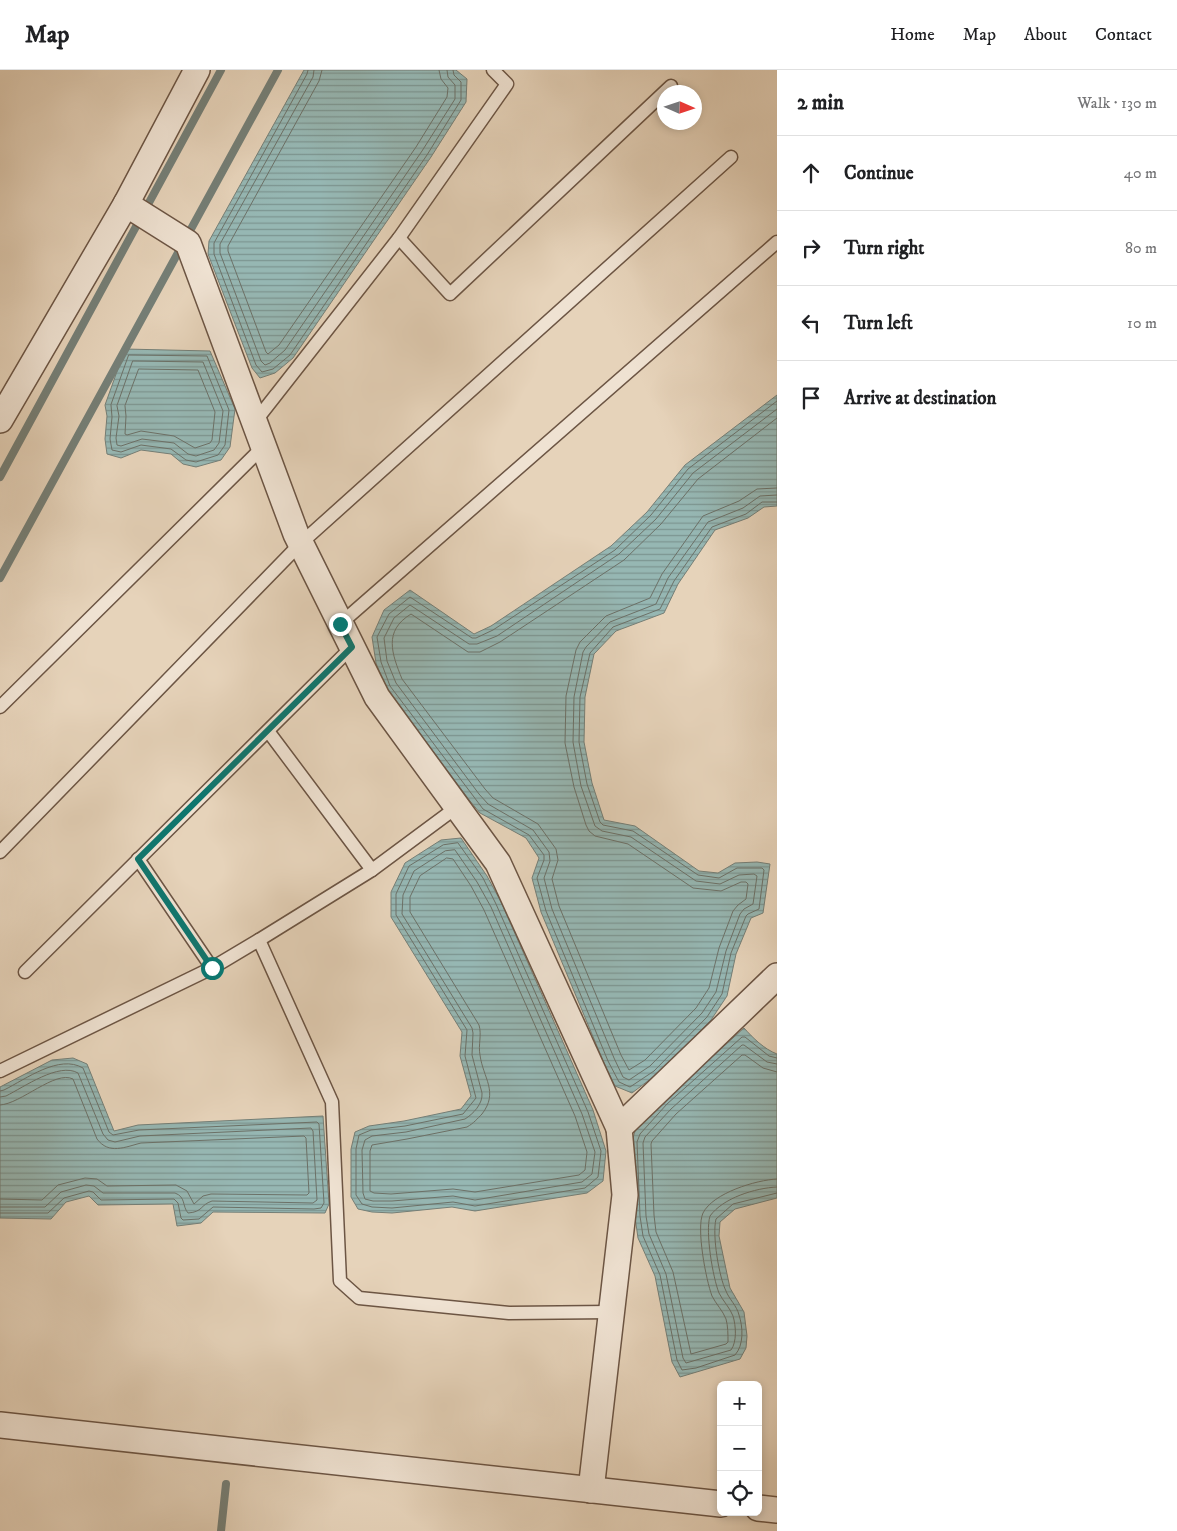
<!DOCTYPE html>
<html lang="en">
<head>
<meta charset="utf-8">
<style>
	:root { --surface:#fff; --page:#f2f2f2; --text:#202124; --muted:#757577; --line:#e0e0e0 }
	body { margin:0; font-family:"IM FELL DW Pica",serif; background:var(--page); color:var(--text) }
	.controls { position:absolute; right:15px; bottom:15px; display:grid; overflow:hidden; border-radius:8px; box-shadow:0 2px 8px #0003 }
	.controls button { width:45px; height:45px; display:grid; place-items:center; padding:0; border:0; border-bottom:1px solid var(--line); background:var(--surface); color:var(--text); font:25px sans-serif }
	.compass { position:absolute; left:657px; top:15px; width:45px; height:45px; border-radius:50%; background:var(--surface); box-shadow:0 2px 8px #0003; rotate:93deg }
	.stop { position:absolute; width:15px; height:15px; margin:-11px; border:4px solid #0f766e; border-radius:50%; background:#fff }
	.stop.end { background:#0f766e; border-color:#fff; box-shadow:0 1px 5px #0008 }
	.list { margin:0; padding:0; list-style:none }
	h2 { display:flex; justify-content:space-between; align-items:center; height:65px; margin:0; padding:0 20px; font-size:21px }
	h2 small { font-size:16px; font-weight:400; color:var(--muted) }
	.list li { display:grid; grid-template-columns:32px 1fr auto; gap:15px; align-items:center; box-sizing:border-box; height:75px; padding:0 20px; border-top:1px solid var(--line) }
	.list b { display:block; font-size:19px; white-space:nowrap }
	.list em { font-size:16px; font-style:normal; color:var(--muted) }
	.icon { flex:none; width:28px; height:28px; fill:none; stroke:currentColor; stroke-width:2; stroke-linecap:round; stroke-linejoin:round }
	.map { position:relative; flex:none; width:777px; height:1461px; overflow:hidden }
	header { display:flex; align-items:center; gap:30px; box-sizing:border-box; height:70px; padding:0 25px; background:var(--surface); border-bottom:1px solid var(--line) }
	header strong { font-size:24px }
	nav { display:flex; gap:28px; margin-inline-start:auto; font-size:18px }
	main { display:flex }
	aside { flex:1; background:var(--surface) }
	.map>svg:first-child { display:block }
</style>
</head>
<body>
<header>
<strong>Map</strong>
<nav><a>Home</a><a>Map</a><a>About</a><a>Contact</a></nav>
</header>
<main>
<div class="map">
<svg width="777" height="1461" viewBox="0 0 777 1461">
	<defs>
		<pattern id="water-rules" width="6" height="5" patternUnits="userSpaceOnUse" patternTransform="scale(1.25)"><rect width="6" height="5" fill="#96b7b3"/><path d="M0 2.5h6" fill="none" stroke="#7c9591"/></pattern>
	</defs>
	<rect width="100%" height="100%" fill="#e6d3ba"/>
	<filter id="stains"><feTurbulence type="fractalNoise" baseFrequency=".004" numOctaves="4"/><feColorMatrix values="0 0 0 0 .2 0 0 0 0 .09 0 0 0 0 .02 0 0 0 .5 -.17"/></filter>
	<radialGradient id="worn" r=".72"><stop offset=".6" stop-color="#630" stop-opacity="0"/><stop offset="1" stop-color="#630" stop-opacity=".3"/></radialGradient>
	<g fill="url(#water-rules)" stroke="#757f77">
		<polygon points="304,0 456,0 467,9 466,32 431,87 293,288 275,303 260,308 252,298 208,184 209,171"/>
		<polygon points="125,279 210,281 235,339 230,377 221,390 196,397 183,394 171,384 141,380 121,388 107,384 105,369 107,346 105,335"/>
		<polygon points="777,325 777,436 764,437 748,448 715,460 678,514 664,543 616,561 594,584 585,627 584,672 592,713 604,750 635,756 699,801 718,803 735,793 757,792 770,794 763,843 751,848 736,884 727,926 711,950 657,1004 632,1023 615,1016 604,993 541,842 532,808 539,788 526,768 480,743 470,731 386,618 376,593 372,567 384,540 410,520 474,564 491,556 611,476 647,442 685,395"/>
		<polygon points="461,768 487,806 501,832 593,1040 606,1081 603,1111 587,1123 475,1141 452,1137 392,1143 372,1142 358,1139 351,1127 351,1079 355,1062 369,1056 404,1051 461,1039 471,1026 460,986 462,962 391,847 391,822 405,793 441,770"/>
		<path d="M744,958c9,10 20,21 33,26v144l-42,11 -15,13 -1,14 11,52 14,24 3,24 -1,12 -6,11 -60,18 -8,-15 -17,-86 -17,-38 -3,-21 -3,-75 3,-11 28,-30z"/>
		<polygon points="73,988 87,994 114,1061 138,1055 323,1046 329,1134 325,1143 213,1142 201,1153 177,1156 173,1134 98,1135 89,1126 66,1132 51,1149 0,1148 0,1017 52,990"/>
	</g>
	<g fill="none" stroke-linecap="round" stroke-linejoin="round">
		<g stroke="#6c7168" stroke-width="1">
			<polyline points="308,0 307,4 214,173 214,184 256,295 262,302 273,299 290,285 427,85 461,30 461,12 454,5 453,0"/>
			<polyline points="314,0 313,7 220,174 220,183 261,291 265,295 270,293 285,280 422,81 455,29 455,15 448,7 447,0"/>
			<polyline points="322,0 319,11 228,176 228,181 266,282 268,284 279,275 416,77 447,27 448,18 441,9 439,0"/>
			<polygon points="129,285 207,286 229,340 225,375 218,385 196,392 186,390 171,379 141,375 121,382 112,380 110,369 112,347 111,335"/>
			<polygon points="133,291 203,292 223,341 219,373 214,380 196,386 188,384 174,373 142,369 121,376 117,375 116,368 119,346 117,336"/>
			<polygon points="139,299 198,300 215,342 212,370 210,373 195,378 174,366 141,361 127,365 125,364 126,346 125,336"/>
			<polyline points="777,331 688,399 651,445 615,480 493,560 476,568 472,568 410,527 389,544 377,567 381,592 390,616 474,727 483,739 529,765 544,785 544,790 537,808 546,841 608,991 619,1012 630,1017 654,1001 707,947 722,924 731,883 746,846 748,844 759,839 764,800 762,798 737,798 719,808 698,805 633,761 603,755 600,752 587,714 579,672 580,627 590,583 613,557 660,539 674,511 712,457 746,444 762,432 777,432"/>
			<polyline points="777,339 693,403 656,449 619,484 497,566 477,574 469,574 410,535 394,548 384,568 387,591 396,613 479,724 488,734 533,760 549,782 550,791 544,808 552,839 614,988 623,1007 629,1010 650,996 702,943 716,922 726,881 740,844 744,839 753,834 757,806 754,804 739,805 720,814 696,811 631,767 602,761 595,756 581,716 573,672 574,627 583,582 586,577 610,552 656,534 668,508 708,452 743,438 760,426 777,425"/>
			<path d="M777,348l-79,61 -37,45 -37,36 -124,82 -20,10h-12l-57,-38c-28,17 -19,40 -9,65l83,110 8,9 45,26 18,25 2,11 -6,19 7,27 62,149 8,15 16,-10 51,-52 13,-20 10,-40 14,-37 5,-6 8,-6 2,-15 -2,-2h-5l-20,9 -28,-3 -65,-44 -33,-8 -6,-5 -3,-6 -12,-38 -9,-44 1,-47 10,-46 4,-8 26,-26 44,-18 12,-24 41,-58 36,-15 18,-12 20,-1"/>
			<polygon points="458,773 483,808 496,834 588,1042 601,1081 598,1107 585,1118 475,1136 453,1132 392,1138 372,1137 362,1134 356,1125 356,1079 359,1065 371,1060 405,1056 463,1044 476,1028 465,986 467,960 396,845 396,824 409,796 443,775"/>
			<path d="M455,780l22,32 14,25 91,207 13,38 -3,22 -10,8 -107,18 -22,-4 -61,5h-19l-8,-2 -2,-6 -1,-43 3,-10 7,-4 34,-4 59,-13c8,-5 18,-15 17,-26l-10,-38 1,-22 -1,-5 -70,-114 1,-19 11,-24 31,-20z"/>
			<path d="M447,788l6,1 18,27 13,24 91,206 12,36 -2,18 -6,5 -104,17 -22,-3 -62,5 -17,-1 -4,-2v-40l2,-6 35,-6 60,-12c7,-4 10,-8 15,-13 17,-22 1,-36 -2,-59 -2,-10 2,-20 -1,-30l-69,-113v-15l10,-21z"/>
			<path d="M777,988l-8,-2 -24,-19h-3l-75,67 -27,30 -3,8 3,74 3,20 17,39 17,85 5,10 14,-2 39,-13c9,-10 8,-28 4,-40 -2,-9 -10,-16 -13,-24 -7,-14 -14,-56 -10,-72l17,-15 44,-11"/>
			<path d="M777,994l-10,-2 -23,-17h-2l-71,64 -26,28 -2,6 3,73 3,18 17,40 17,84 3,5 45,-13c6,-8 5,-24 2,-34 -3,-8 -10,-15 -14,-23 -6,-15 -14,-61 -9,-77 13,-18 45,-28 67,-29"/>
			<path d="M777,1002l-14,-4 -18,-13h-3l-66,59 -24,27 -1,3 3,71 2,17 17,40 18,82 35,-10 2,-2c0,-7 0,-16 -2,-23 -3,-8 -10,-15 -14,-23 -6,-16 -16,-68 -9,-83 10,-20 53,-33 74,-34"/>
			<path d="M0,1021l4,-1c22,-11 55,-36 79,-22l26,64 4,3 26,-5 178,-8 2,2 5,79 -3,5 -7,1 -101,-2 -14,12 -16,1 -2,-2 -3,-15 -4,-4 -73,1 -8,-8 -4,-1 -25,7 -16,15h-48"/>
			<path d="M0,1027l6,-1c18,-9 53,-34 72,-23l25,61 5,6 7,2 25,-6 171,-8 2,3 4,69 -4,3 -101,-2c-12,4 -9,11 -24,12 -6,-7 -2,-16 -13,-20h-72l-9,-7 -8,-1 -25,7 -16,15h-45"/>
			<path d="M0,1035c21,-1 55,-35 73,-26l24,60c12,16 28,8 44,4l163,-7 2,2 3,55 -2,2 -96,-1 -8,2 -9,8 -7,-13 -11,-6 -69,1 -10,-7 -12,-1 -27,7 -16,15 -42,-1"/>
		</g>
		<g stroke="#757f77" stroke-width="8">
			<polyline points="0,407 221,0"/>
			<polyline points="0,508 278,0"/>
			<polyline points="221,1461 226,1414"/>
		</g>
		<g stroke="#6c5544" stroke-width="15">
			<g id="service">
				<polyline points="399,168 450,224 671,16"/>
				<polyline points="254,353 399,168 507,14 493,0"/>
				<polyline points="340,554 777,172"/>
				<polyline points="0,637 263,377"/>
				<polyline points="268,661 372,800 457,737"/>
				<polyline points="0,782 300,474 731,87"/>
				<polyline points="138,789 212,898 259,870 332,1032 340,1211 359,1228 509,1243 611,1242"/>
				<polyline points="259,870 372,800"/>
				<polyline points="25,902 352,577"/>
				<polyline points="0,1001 212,898"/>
			</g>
		</g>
		<g stroke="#6c5544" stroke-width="28">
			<g id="minor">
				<polyline points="126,134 188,173 296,464 377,627 498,793 619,1058"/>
				<polyline points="0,350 126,134 197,0"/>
				<polyline points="0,1355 721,1434"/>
				<polyline points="591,1420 625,1125 619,1058 777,906"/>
				<polyline points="758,1438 777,1440"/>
			</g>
		</g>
		<use href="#service" stroke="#efe2d2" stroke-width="12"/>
		<use href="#minor" stroke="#efe2d2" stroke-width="25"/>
	</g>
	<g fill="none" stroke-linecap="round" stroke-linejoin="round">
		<polyline stroke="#0f766e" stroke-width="6" points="212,898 138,789 352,577 340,554"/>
	</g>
	<rect width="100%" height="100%" filter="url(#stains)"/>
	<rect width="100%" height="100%" fill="url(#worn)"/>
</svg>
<div class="controls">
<button>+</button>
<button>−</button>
<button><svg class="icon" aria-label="locate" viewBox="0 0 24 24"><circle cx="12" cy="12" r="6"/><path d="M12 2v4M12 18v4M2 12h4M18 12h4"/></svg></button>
</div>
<svg class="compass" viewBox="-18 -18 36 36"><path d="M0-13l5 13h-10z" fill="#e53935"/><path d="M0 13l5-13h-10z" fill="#757577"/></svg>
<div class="stop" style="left:212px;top:898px"></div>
<div class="stop end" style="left:340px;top:554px"></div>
</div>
<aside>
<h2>2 min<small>Walk · 130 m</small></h2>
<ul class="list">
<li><svg class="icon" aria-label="ahead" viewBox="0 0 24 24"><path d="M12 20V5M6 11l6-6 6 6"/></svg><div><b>Continue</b></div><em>40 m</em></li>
<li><svg class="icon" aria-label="right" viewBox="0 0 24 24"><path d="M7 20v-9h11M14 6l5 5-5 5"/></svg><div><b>Turn right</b></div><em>80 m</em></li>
<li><svg class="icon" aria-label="left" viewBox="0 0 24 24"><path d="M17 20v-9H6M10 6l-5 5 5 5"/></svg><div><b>Turn left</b></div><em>10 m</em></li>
<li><svg class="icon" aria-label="arrive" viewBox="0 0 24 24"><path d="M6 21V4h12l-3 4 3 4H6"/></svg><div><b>Arrive at destination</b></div></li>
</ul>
</aside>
</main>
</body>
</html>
